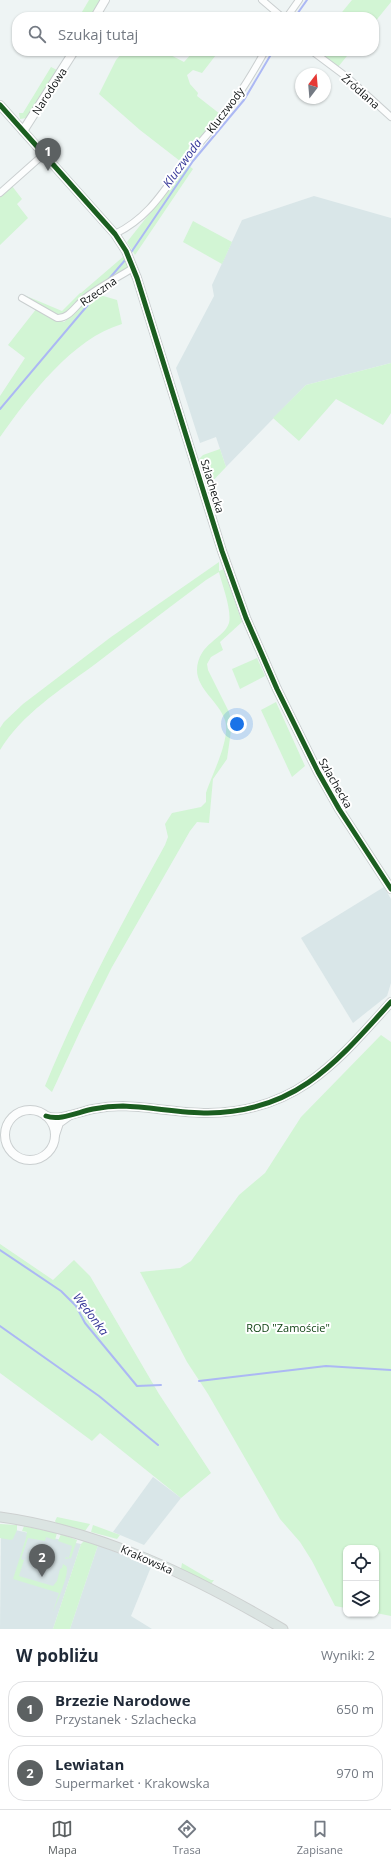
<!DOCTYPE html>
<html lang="pl">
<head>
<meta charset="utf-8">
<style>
	:root { --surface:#fff; --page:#f6f6f7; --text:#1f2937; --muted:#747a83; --line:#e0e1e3; --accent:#5c6162 }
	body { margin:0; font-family:"Open Sans",sans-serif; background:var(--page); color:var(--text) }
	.controls { position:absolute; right:12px; bottom:12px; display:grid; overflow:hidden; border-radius:8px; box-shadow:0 1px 3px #0004 }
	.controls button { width:36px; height:36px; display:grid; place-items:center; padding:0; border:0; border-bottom:1px solid var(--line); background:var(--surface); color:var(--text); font:20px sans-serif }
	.compass { position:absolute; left:295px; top:68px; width:36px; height:36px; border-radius:50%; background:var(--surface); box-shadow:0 1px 3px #0004; rotate:16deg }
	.you { position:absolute; left:237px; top:724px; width:14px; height:14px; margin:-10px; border:3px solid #fff; border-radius:50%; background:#1a73e8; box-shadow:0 0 0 6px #1a73e833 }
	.badge { display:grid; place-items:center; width:26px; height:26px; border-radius:50%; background:var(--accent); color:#fff; font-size:13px; font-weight:700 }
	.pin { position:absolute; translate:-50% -33px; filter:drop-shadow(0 1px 2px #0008) }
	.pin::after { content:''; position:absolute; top:21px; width:14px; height:12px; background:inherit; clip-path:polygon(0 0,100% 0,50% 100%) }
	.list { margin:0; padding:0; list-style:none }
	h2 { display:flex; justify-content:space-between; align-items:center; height:52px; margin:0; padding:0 16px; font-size:17px }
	h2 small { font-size:13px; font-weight:400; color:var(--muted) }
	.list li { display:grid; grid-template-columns:26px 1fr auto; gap:12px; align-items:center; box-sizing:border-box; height:56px; margin:0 8px 8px; padding:0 8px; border:1px solid var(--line); border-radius:16px }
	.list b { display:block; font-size:15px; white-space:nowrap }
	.list p { margin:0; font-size:13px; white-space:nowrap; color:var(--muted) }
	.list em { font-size:13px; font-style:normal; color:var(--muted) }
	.icon { flex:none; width:22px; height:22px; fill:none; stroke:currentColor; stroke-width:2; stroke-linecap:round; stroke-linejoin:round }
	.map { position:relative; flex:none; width:391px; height:1629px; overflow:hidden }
	.search { position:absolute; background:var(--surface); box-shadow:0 1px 3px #0004; left:12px; right:12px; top:12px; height:44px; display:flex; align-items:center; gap:10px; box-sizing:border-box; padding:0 14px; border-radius:16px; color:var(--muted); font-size:15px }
	.sheet { height:180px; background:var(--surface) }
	nav { display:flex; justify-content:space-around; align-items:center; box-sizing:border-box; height:56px; border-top:1px solid var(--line); background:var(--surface); font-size:11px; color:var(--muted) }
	nav a { display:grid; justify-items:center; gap:2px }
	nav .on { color:var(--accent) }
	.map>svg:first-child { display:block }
</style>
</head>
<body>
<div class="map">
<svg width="391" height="1629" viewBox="0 0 391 1629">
	<rect width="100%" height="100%" fill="#eef4f4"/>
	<g fill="#d9e6e8">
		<polygon points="314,196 391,218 391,363 306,385 226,467 216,437 200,443 176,368 214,296 212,285 242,220"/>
		<polygon points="384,887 391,899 391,983 387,996 353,1023 301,938"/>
		<polygon points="153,1477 181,1498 144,1545 113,1532"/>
		<polygon points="1,1527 81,1544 53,1629 0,1629"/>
		<polygon points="98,1545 151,1567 131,1616 152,1629 70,1629"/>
	</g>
	<g fill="#d2f5d4">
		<polygon points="89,0 101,0 91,17 79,17"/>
		<polygon points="352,0 391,0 391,2 374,23 374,17 338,17"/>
		<polygon points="124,51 163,51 184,62 194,51 219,51 202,73 193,70 187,75 190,84 198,93 197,96 220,114 180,161 140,130 99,94 116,60"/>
		<polygon points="317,51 351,51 338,67"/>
		<polygon points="51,67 57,70 27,118 20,119 19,113 23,113"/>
		<polygon points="188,165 193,169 135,255 127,242"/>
		<polygon points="12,186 22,199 17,204 28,218 0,245 0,196"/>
		<polygon points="193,221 232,242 222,264 183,242"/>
		<polygon points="124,256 129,267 83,296 64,314 55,314 23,297 24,295 62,311 80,293 81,293"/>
		<path d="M107,287l-7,8 17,5 5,24c-49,14 -93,72 -122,113v-41l25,-38 -17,-13 29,-37 27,14 27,-25z"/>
		<polygon points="391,363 391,413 383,425 336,399 299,441 273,418 306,385"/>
		<polygon points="220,449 226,467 207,487 199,459 203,455"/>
		<path d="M219,562v9l5,-2 18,53 -22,20 3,8 -12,7 -4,7 1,6 21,42 3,12 -5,35 -14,20 -4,44 -12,-1 -7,9 -78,136 -30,60 -30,65 -7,-6c34,-83 76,-162 120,-241l3,-8 -3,-13 7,-11 29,-6 5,-5v-9c6,-19 25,-54 19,-73 -6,-18 -28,-31 -28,-50 1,-27 27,-31 32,-47 3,-13 -7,-38 -10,-51l-13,8c-38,28 -75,57 -112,85 -34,25 -72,49 -94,85v-22l4,-6 19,-18 88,-67z"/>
		<polygon points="257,658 265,676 240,689 232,669"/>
		<polygon points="276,702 305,766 292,777 261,710"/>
		<polygon points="381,1035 391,1042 391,1616 376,1613 376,1548 346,1548 346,1608 335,1606 312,1561 300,1542 280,1519 208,1394 187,1362 140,1272 180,1268 191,1261 239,1195 265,1173 301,1117"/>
		<polygon points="0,1244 53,1280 74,1260 90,1276 159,1394 211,1473 181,1498 100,1433 92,1441 0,1373"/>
		<polygon points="57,1517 90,1524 85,1531 56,1523 55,1521"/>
		<polygon points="0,1524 17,1525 17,1530 13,1539 11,1540 0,1538"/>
		<polygon points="93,1525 120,1535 117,1539 91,1532"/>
		<path d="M24,1526l33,7 -2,7 -9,-3 -1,4 -17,-3 -7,21 3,1 -5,16 34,10 4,-5 3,-12 2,-1 1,-4c3,2 4,2 4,5 0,10 -9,31 -13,41l-1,2 6,-19 -46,-14 13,-41 1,-6 -5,-1z"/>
		<polygon points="61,1534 77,1540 71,1558 65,1559 66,1557 69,1558 72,1546 58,1541"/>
		<polygon points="84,1541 98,1545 70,1629 53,1629 81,1544"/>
		<polygon points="182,1563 211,1580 214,1580 211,1584 181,1569"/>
	</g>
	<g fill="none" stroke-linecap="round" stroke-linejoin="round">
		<g stroke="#acb8f4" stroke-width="2">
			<polyline points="295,17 307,0"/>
			<polyline points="130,254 193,161 244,100 273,51"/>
			<polyline points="108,280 126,259"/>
			<polyline points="0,409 98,293"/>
			<polyline points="0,1250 61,1291 76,1306 85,1323 137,1386 161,1385"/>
			<polyline points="0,1326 99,1396 158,1445"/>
			<polyline points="199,1381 326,1366 391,1370"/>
		</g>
		<g stroke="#cacfd0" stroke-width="8">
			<g id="street">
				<polyline points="262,0 282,17"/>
				<polyline points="287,17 299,0"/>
				<polyline points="312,51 348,78 391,117"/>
				<polyline points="0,193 44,154"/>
				<path d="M115,234c37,-18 51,-48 75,-79 15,-19 33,-37 46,-57 11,-15 20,-31 29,-47"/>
				<path d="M22,298l35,20c12,1 19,-13 28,-20 14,-11 32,-20 48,-30"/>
			</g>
		</g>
		<g stroke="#cacfd0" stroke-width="10">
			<g id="secondary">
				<polyline points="95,17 105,0"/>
				<polyline points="0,105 115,234 126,251 137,278 222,551 246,618 277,689 318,772 339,809 391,889"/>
				<polyline points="23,131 74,51"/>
				<circle cx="30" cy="1135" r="25"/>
				<path d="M46,1116c14,5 32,-4 47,-7 10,-2 20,-3 30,-3 28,1 57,7 85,7 88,-1 128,-50 183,-111"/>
				<polyline points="55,1135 59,1123 70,1115"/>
			</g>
		</g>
		<g stroke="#cdd0d0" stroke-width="11">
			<path id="primary" d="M0,1517c102,14 195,60 283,112"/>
		</g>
		<use href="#street" stroke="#fcfdfd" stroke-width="6"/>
		<use href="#secondary" stroke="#fcfdfd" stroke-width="8"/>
		<use href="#primary" stroke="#dbe4e2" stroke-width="9"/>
		<g stroke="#fff" stroke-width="8">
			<g id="cycleway">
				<polyline points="0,105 115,234 126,251 137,278 222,551 246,618 277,689 318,772 339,809 391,889"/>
				<path d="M46,1116c14,5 32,-4 47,-7 10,-2 20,-3 30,-3 28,1 57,7 85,7 88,-1 128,-50 183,-111"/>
			</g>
		</g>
		<use href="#cycleway" stroke="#1b5e20" stroke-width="5"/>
	</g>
	<g text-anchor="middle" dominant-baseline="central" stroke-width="4" stroke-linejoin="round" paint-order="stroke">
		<g font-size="11" fill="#0e1213" stroke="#fff">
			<text transform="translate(49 91) rotate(-57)">Narodowa</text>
			<text transform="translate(361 91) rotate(41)">Źródlana</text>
			<text transform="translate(225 110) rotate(-53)">Kluczwody</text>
			<text transform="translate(98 291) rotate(-35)">Rzeczna</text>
			<text transform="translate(213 486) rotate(73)">Szlachecka</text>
			<text transform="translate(336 783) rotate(60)">Szlachecka</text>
			<text transform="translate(147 1559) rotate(24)">Krakowska</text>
		</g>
		<g font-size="11" fill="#114414" stroke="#fff">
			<text x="288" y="1327">ROD "Zamoście"</text>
		</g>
		<g font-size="12" font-style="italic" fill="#343597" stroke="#fff">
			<text transform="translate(182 163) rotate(-54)">Kluczwoda</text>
			<text transform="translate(91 1314) rotate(53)">Wędonka</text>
		</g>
	</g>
</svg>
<div class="controls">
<button><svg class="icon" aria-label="locate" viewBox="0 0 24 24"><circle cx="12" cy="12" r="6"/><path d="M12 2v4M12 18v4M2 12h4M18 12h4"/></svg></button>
<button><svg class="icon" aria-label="layers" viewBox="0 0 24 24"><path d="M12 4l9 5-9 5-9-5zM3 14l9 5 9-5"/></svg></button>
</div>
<svg class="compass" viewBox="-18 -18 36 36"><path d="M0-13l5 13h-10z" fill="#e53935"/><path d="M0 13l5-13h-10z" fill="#747a83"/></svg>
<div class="you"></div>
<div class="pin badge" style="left:48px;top:171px">1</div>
<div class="pin badge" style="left:42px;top:1577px">2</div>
<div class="search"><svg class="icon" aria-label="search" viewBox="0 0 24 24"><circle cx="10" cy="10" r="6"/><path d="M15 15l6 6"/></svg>Szukaj tutaj</div>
</div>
<section class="sheet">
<h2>W pobliżu<small>Wyniki: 2</small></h2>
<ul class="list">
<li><span class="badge">1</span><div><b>Brzezie Narodowe</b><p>Przystanek · Szlachecka</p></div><em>650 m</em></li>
<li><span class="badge">2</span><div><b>Lewiatan</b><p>Supermarket · Krakowska</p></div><em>970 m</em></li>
</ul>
</section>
<nav>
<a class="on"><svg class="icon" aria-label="map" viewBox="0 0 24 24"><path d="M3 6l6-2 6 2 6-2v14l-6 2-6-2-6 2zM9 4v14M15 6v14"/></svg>Mapa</a>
<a><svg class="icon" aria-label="directions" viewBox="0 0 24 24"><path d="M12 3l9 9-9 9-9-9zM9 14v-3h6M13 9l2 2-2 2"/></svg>Trasa</a>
<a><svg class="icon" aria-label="saved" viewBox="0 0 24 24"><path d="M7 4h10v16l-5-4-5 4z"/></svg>Zapisane</a>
</nav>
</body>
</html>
